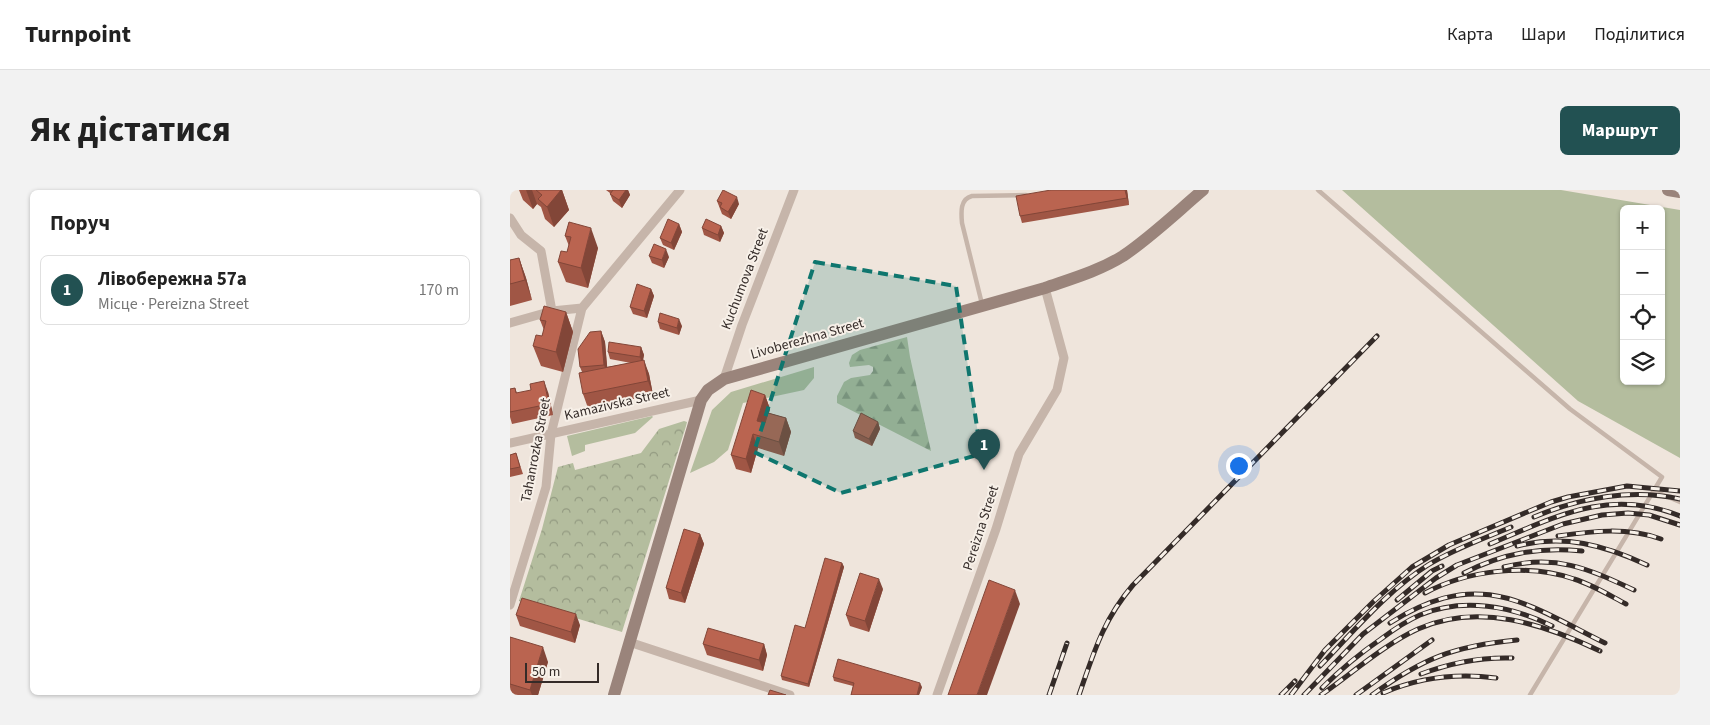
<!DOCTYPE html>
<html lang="uk">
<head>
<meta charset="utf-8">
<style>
	:root { --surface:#fff; --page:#f2f2f2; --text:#222; --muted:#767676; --line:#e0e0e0; --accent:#225152 }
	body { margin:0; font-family:"Source Sans 3",sans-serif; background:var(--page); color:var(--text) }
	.controls { position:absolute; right:15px; top:15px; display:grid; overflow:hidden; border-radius:8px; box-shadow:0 1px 4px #0004 }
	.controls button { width:45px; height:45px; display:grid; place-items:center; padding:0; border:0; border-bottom:1px solid var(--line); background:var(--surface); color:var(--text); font:25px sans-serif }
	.scale { position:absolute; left:15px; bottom:12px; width:74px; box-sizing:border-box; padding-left:5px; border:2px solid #342b28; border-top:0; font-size:14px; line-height:18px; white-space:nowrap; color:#342b28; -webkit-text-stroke:4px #f7f0e8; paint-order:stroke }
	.you { position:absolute; left:728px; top:275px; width:18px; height:18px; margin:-12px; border:4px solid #fff; border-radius:50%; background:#1a73e8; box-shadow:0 0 0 8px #1a73e833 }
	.badge { display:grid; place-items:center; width:32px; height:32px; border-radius:50%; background:var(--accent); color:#fff; font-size:16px; font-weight:700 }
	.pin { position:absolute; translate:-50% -41px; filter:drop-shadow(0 1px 2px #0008) }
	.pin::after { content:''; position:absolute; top:26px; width:18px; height:15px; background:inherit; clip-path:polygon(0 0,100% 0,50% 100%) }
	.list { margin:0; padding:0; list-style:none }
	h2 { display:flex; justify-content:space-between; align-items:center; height:65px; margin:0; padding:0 20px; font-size:21px }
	h2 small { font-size:16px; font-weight:400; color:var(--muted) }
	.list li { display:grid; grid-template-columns:32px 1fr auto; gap:15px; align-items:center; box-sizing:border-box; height:70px; margin:0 10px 10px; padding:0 10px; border:1px solid var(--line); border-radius:8px }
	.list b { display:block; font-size:19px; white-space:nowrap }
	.list p { margin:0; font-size:16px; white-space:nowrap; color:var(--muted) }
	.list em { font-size:16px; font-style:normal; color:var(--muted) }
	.icon { flex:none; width:28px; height:28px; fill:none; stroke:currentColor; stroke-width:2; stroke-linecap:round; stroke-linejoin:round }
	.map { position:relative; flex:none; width:1170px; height:505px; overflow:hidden; border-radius:8px }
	header { display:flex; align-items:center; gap:30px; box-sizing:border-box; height:70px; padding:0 25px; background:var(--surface); border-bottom:1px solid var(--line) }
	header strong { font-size:24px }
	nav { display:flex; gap:28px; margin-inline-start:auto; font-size:18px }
	.intro { display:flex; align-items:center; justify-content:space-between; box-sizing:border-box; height:120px; padding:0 30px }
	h1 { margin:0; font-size:35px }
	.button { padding:12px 22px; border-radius:8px; background:var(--accent); color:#fff; font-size:18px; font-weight:700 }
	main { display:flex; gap:30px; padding:0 30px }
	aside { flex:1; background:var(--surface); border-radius:8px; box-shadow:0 1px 4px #0004 }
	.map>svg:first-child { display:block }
</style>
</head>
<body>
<header>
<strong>Turnpoint</strong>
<nav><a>Карта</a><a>Шари</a><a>Поділитися</a></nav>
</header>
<div class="intro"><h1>Як дістатися</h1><a class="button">Маршрут</a></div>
<main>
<aside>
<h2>Поруч<small></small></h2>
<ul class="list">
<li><span class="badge">1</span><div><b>Лівобережна 57а</b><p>Місце · Pereizna Street</p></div><em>170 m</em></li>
</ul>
</aside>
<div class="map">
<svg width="1170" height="505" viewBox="0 0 1170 505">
	<defs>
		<pattern id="forest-firs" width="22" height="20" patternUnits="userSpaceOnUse" patternTransform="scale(1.25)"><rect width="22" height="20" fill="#b4bd9e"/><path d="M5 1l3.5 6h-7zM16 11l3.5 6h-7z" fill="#939a81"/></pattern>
		<pattern id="park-crowns" width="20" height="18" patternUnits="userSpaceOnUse" patternTransform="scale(1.25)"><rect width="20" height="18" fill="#b4bd9e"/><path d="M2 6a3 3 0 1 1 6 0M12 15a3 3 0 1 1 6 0" fill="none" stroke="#939a81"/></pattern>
	</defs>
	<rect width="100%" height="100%" fill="#efe5dc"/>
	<g fill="#b4bd9e" fill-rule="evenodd">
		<path d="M832,0h219l119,20v248l-102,-57zM1114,19h37v172h-37z"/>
		<polygon points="304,177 304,188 294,200 233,213 218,260 204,272 180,283 202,220 221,202"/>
		<polygon points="142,226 143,227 125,243 75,255 75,261 62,266 57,246"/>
	</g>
	<polygon fill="url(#forest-firs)" points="397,147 400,167 421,261 327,213 327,206 334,192 341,188 360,185 363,181 363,177 359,175 340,177 339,173 342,165 350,160"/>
	<polygon fill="url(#park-crowns)" points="174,231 177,232 176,236 112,442 9,411 32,339 48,277 63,273 65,280 131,263 149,239"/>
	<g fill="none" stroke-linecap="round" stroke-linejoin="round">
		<g stroke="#c6b5aa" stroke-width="4.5">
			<polyline points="808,0 1060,219 1152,287 1020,505"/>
			<path d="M472,114l-20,-81c-1,-11 -2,-24 10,-27l54,-1"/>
			<polyline points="1144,301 1170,312"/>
		</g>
		<g stroke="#c6b5aa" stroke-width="9">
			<polyline points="0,28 11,45 31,61 42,121"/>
			<polyline points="0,133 42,121 72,118 170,0"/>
			<polyline points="214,189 232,135 284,0"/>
			<polyline points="0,253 191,210"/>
			<polyline points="0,415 36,297 41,244 72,118"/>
			<polyline points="119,452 280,505"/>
			<polyline points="427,505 486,339 509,264 547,200 554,168 535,98"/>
		</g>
		<g stroke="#9a847b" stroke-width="12">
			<polyline points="1158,0 1170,2"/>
			<path d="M104,505l87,-295 7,-10 16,-11 321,-91c26,-9 54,-17 78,-32 28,-19 54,-44 80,-66"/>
		</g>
		<g stroke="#342b28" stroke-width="5">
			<g id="rail">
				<path d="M1024,327c45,-19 98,-29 146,-18"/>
				<path d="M1048,346c36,-5 69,-9 103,3"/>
				<path d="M980,354c65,-27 119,-57 190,-28"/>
				<path d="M1007,356c47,-12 87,-1 130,19"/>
				<path d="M994,377c51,-13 83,1 130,23"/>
				<path d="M954,383c39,-20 75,-26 118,-22"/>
				<path d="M915,403c43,-23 102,-30 149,-14 19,6 35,16 52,25"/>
				<polyline points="887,410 922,381 932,376"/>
				<path d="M880,433c89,-56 133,-21 215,20"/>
				<path d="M810,476c33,-34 68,-76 108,-101 26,-16 55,-26 83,-38"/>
				<path d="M911,484c29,-11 59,-17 91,-16"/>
				<path d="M812,498c18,-18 37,-34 59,-49 12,-9 25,-18 39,-24 43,-18 92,-9 132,11"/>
				<path d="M873,503c37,-16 73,-20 113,-15"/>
				<polyline points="539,505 557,453"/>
				<path d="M569,505c15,-43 24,-75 54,-110l244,-249"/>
				<polyline points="771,505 785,491"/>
				<polyline points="781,505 815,460 864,411 902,377 939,355 1041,312 1058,307 1117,296 1170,301"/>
				<polyline points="794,505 853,444 926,388 947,375 1053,334 1092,325 1118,323 1139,325 1170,335"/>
				<path d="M811,505c30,-21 64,-51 97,-66 60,-27 126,-5 182,22"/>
				<polyline points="846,505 922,450"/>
				<path d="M862,505c51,-37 82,-49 145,-55"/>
			</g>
		</g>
		<use href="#rail" stroke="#f7f0e8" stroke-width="3" stroke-dasharray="9" stroke-linecap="butt"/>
	</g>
	<g fill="#a05645">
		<polygon points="9,0 52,0 59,20 44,37 35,29 31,17 27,14 23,19 13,10"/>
		<polygon points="96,0 118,0 120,5 112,18 103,11 100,4 100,3"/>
		<polygon points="541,0 617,0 619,15 512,33 510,26"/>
		<polygon points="207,11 229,14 221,29 212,24"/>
		<polygon points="59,32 88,58 78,98 56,92 48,72 57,62 59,56 55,46"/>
		<polygon points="169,34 172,42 164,60 153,55 150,48"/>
		<polygon points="211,36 214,43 210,52 194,45 192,38"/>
		<polygon points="139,66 159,67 154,78 142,73"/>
		<polygon points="9,68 16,88 22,110 0,116 0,70"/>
		<polygon points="141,99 144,106 137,128 123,124 120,117"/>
		<polygon points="56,122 63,142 53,182 31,176 23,156 32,146 34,140 30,130"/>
		<polygon points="148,132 172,136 169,145 150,139"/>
		<polygon points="91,141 95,152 97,177 121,173 100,169 98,162 131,157 134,165 133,170 139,184 143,205 78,218 73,204 72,182 70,177"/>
		<polygon points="5,198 7,203 38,202 43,225 2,234 0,227 0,199"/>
		<polygon points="255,205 260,219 259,223 276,228 281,242 274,266 248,258 241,283 226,279 221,265"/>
		<polygon points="368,232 370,239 362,256 345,248 343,241"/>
		<polygon points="6,263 13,284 0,287 0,265"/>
		<polygon points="190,344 194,354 175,413 159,409 156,398"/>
		<polygon points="332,373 334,377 299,497 272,490 271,486 295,438"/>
		<polygon points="373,399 359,442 340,436 336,425"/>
		<polygon points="6,425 70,435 65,453 10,436"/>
		<polygon points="0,447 38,472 28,505 0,505"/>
		<polygon points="193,454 254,454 257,465 253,481 197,465"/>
		<polygon points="323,487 412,497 409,505 341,505 343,496 324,491"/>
	</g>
	<g fill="#824638">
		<polygon points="16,0 22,0 27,14 23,19"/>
		<polygon points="51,0 52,0 59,20 44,37 37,17"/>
		<polygon points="116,0 118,0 120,5 112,18 109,10"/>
		<polygon points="615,0 617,0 619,15 617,8"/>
		<polygon points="227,7 229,14 221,29 218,22"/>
		<polygon points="169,34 172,42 164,60 161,53"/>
		<polygon points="211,36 214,43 210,52 208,45"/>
		<polygon points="81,38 88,58 78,98 71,78"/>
		<polygon points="156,59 159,67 154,78 152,70"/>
		<polygon points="9,68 16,88 22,110 15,90"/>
		<polygon points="141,99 144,106 137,128 134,121"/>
		<polygon points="56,122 63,142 53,182 46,162"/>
		<polygon points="169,129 172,136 169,145 167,138"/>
		<polygon points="91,141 95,152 98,186 94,175"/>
		<polygon points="131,157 134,165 132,174 130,167"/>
		<polygon points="134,170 139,184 143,205 138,191"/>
		<polygon points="34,191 38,202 43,225 39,214"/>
		<polygon points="255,205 260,219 252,245 247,231"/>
		<polygon points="276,228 281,242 274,266 269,252"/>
		<polygon points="368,232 370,239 362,256 359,249"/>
		<polygon points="243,244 248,258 241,283 236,269"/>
		<polygon points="190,344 194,354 175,413 171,403"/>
		<polygon points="332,373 334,377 299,497 298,494"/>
		<polygon points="369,389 373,399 359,442 355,431"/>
		<polygon points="505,400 510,414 477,505 467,505"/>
		<polygon points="66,424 70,435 65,453 61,442"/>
		<polygon points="254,454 257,465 253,481 249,470"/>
		<polygon points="33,457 38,472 28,505 22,505 20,500"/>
		<polygon points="410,493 412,497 409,505 407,505"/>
	</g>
	<g fill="#ba6450" stroke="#824638">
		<polygon points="26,0 51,0 37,17 28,9 32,5"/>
		<polygon points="103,0 116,0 109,10 100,4"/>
		<polygon points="213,0 227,7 218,22 210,17 212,13 207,11"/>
		<polygon points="541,0 615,0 617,8 510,26 506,6"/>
		<polygon points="158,29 169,34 161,53 150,48"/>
		<polygon points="196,29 211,36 208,45 192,38"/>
		<polygon points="59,32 81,38 71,78 48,72 51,61 57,62 61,47 55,46"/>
		<polygon points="144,54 156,59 152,70 139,66"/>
		<polygon points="9,68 15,90 0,94 0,70"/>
		<polygon points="127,94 141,99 134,121 120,117"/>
		<polygon points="34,116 56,122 46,162 23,156 26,145 32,146 36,131 30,130"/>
		<polygon points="150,123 169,129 167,138 148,132"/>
		<polygon points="91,141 94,175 70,177 68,159 80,142"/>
		<polygon points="99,152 131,157 130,167 98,162"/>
		<polygon points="134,170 138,191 73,204 69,183"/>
		<polygon points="34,191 39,214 0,222 0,199 5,198 6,203 21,200 20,194"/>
		<polygon points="241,200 255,205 247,231 255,233 258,223 276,228 269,252 243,244 236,269 221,265"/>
		<polygon points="351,223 368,232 359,249 343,241"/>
		<polygon points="6,263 10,277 0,279 0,265"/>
		<polygon points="174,339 190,344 171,403 156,398"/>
		<polygon points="315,368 332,373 298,494 271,486 285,435 295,438"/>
		<polygon points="350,383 369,389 355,431 336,425"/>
		<polygon points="479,390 505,400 467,505 438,505"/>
		<polygon points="12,408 66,424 61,442 6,425"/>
		<polygon points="198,438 254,454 249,470 193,454"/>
		<polygon points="0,447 33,457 20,500 0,494"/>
		<polygon points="328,469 410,493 407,505 341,505 344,493 323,487"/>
		<polygon points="260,500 276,505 258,505"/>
	</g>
	<path fill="#0f766e" fill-opacity="0.2" stroke="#0f766e" stroke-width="4" stroke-dasharray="10 6" stroke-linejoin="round" d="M305,72l141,24 25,168 -140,39 -87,-41z"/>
	<g text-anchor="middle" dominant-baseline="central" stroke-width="4" stroke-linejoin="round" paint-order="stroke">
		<g font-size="14" fill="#342b28" stroke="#f7f0e8">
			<text transform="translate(235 89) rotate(-69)">Kuchumova Street</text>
			<text transform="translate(297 149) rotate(-16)">Livoberezhna Street</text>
			<text transform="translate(107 214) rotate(-13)">Kamazivska Street</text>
			<text transform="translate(26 260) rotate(-79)">Tahanrozka Street</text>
			<text transform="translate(471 338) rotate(-72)">Pereizna Street</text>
		</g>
	</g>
</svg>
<div class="controls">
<button>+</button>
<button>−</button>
<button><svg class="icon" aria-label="locate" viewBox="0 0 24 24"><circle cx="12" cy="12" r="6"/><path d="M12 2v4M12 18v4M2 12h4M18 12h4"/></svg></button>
<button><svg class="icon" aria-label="layers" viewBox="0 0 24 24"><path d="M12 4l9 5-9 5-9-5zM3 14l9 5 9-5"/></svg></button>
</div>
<div class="scale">50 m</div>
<div class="you"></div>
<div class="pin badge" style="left:474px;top:280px">1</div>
</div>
</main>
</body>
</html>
